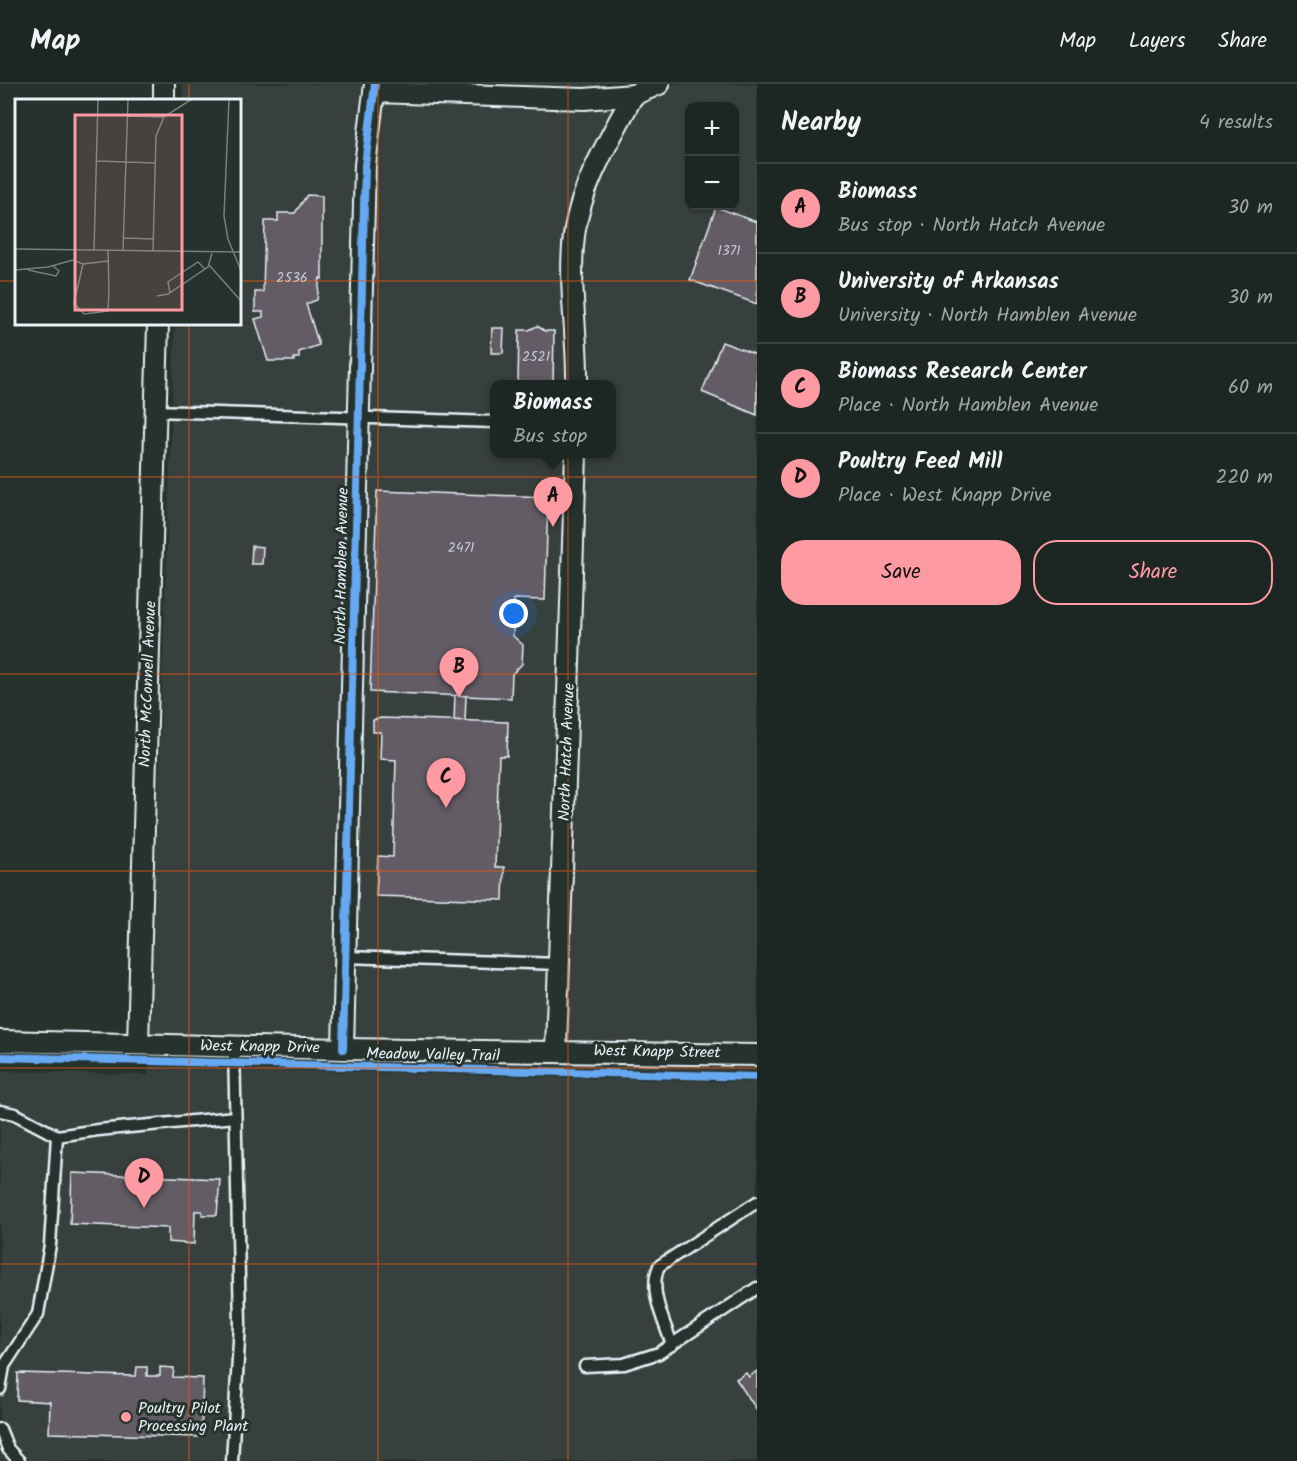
<!DOCTYPE html>
<html lang="en">
<head>
<meta charset="utf-8">
<style>
	:root { --surface:#1c2622; --page:#252e2a; --text:#f1f3f6; --muted:#a0a5a5; --line:#3a4340; --accent:#ff9aa2 }
	body { margin:0; font-family:Kalam,sans-serif; background:var(--page); color:var(--text) }
	.controls { position:absolute; right:18px; top:18px; display:grid; overflow:hidden; border-radius:12px; box-shadow:0 2px 4px #0004 }
	.controls button { width:54px; height:54px; display:grid; place-items:center; padding:0; border:0; border-bottom:2px solid var(--line); background:var(--surface); color:var(--text); font:30px sans-serif }
	.you { position:absolute; left:514px; top:530px; width:21px; height:21px; margin:-15px; border:4px solid #fff; border-radius:50%; background:#1a73e8; box-shadow:0 0 0 9px #1a73e833 }
	.badge { display:grid; place-items:center; width:39px; height:39px; border-radius:50%; background:var(--accent); color:#111; font-size:20px; font-weight:700 }
	.pin { position:absolute; translate:-50% -50px; filter:drop-shadow(0 2px 3px #0008) }
	.pin::after { content:''; position:absolute; top:32px; width:21px; height:18px; background:inherit; clip-path:polygon(0 0,100% 0,50% 100%) }
	.popup { position:absolute; left:490px; top:296px; width:126px; height:78px; box-sizing:border-box; display:grid; place-content:center; border-radius:12px; background:var(--surface); filter:drop-shadow(0 2px 4px #0005); font-size:20px; white-space:nowrap; color:var(--muted) }
	.popup b { font-size:22px; color:var(--text) }
	.popup::after { content:''; position:absolute; left:50%; top:100%; margin-left:-12px; border:12px solid transparent; border-top-color:var(--surface) }
	.list { margin:0; padding:0; list-style:none }
	h2 { display:flex; justify-content:space-between; align-items:center; height:78px; margin:0; padding:0 24px; font-size:26px }
	h2 small { font-size:20px; font-weight:400; color:var(--muted) }
	.list li { display:grid; grid-template-columns:39px 1fr auto; gap:18px; align-items:center; box-sizing:border-box; height:90px; padding:0 24px; border-top:2px solid var(--line) }
	.list b { display:block; font-size:22px; white-space:nowrap }
	.list p { margin:0; font-size:20px; white-space:nowrap; color:var(--muted) }
	.list em { font-size:20px; font-style:normal; color:var(--muted) }
	.actions { display:flex; gap:12px; padding:18px 24px }
	.actions a { flex:1; padding:14px 0; border:2px solid var(--accent); border-radius:24px; text-align:center; font-size:21px; color:var(--accent) }
	.actions .main { background:var(--accent); color:#111 }
	.map { position:relative; flex:none; width:757px; height:1377px; overflow:hidden }
	header { display:flex; align-items:center; gap:36px; box-sizing:border-box; height:84px; padding:0 30px; background:var(--surface); border-bottom:2px solid var(--line) }
	header strong { font-size:28px }
	nav { display:flex; gap:33px; margin-inline-start:auto; font-size:21px }
	main { display:flex }
	aside { flex:1; background:var(--surface) }
	.map>svg:first-child { display:block }
</style>
</head>
<body>
<header>
<strong>Map</strong>
<nav><a>Map</a><a>Layers</a><a>Share</a></nav>
</header>
<main>
<div class="map">
<svg width="757" height="1377" viewBox="0 0 757 1377">
	<rect width="100%" height="100%" fill="#26332d"/>
	<filter id="ink" filterUnits="userSpaceOnUse"><feTurbulence type="fractalNoise" baseFrequency=".0167" numOctaves="2"/><feDisplacementMap in="SourceGraphic" scale="12" xChannelSelector="R" yChannelSelector="G"/><feConvolveMatrix kernelMatrix="1 2 1 2 8 2 1 2 1" color-interpolation-filters="sRGB"/></filter>
	<g filter="url(#ink)">
		<path fill="#393f3e" fill-rule="evenodd" d="M183,0h574v1377h-757v-390l148,4 27,-751h65v-224h-57zM690,22h44v100h-44zM494,300h118v70h-118z"/>
		<g fill="#645c65" stroke="#e8f1f8" stroke-width="1.5">
			<polygon points="307,111 322,112 322,195 320,194 317,216 306,220 319,261 299,268 299,274 294,274 294,277 268,277 255,235 263,233 263,228 255,228 255,208 263,208 265,137 278,137 278,129 295,129"/>
			<polygon points="716,123 757,138 757,220 690,196"/>
			<polygon points="537,242 545,247 554,247 553,299 518,298 519,246 529,246"/>
			<polygon points="492,244 504,244 503,269 491,269"/>
			<polygon points="722,258 757,271 757,331 702,308"/>
			<polygon points="377,407 548,413 545,516 514,515 513,552 523,561 522,580 512,590 511,614 370,608"/>
			<polygon points="252,462 263,463 262,480 251,480"/>
			<polygon points="455,611 466,612 465,637 454,637"/>
			<polygon points="381,634 508,638 507,672 499,672 495,783 504,783 503,816 376,812 378,772 393,773 396,676 380,675 381,648 373,648 373,636"/>
			<polygon points="72,1089 220,1095 217,1131 202,1131 202,1127 195,1127 194,1160 168,1158 168,1144 70,1140"/>
			<polygon points="137,1283 147,1283 147,1292 160,1292 160,1283 174,1284 173,1293 203,1294 201,1353 49,1349 50,1318 17,1316 18,1289 136,1292"/>
			<polygon points="757,1287 757,1326 736,1295 746,1289 749,1293"/>
		</g>
		<g fill="none" stroke-linecap="round" stroke-linejoin="round">
			<g stroke="#e8f1f8" stroke-width="15">
				<g id="lane">
					<polyline points="155,327 494,338"/>
					<polyline points="345,873 559,880"/>
					<polyline points="0,1027 15,1030 57,1052"/>
					<path d="M672,1261c-8,-25 -24,-54 -13,-79l98,-64"/>
					<polyline points="585,1282 624,1280 659,1269 757,1204"/>
					<polyline points="0,1305 4,1282 38,1230 50,1161 57,1052 98,1046 235,1033"/>
					<polyline points="0,1345 8,1365 19,1377"/>
					<polyline points="232,1377 240,1240 234,963"/>
				</g>
			</g>
			<g stroke="#e8f1f8" stroke-width="24">
				<g id="street">
					<polyline points="375,8 584,15 633,11 659,0"/>
					<polyline points="164,16 164,0"/>
					<path d="M577,300c1,-51 -10,-104 -2,-155 8,-48 36,-91 58,-134"/>
					<polyline points="0,957 343,965 757,971"/>
					<polyline points="138,960 158,240"/>
					<polyline points="343,965 365,81 375,0"/>
					<polyline points="556,966 576,370"/>
				</g>
			</g>
			<use href="#lane" stroke="#26332d" stroke-width="10"/>
			<use href="#street" stroke="#26332d" stroke-width="20"/>
			<g stroke="#26332d" stroke-width="11">
				<g id="cycleway">
					<polyline points="343,965 365,81 375,0"/>
					<polyline points="0,973 757,993"/>
				</g>
			</g>
			<use href="#cycleway" stroke="#66a8f1" stroke-width="8"/>
		</g>
	</g>
	<path fill="none" stroke="#e8590c" stroke-width="1.5" stroke-opacity="0.55" d="M189,0v16M378,0v1377M568,0v1377M0,197h16M240,197h517M189,240v1137M0,393h757M0,590h757M0,787h757M0,984h757M0,1180h757"/>
	<circle fill="#ff9aa2" stroke="#26332d" stroke-width="2" cx="126" cy="1333" r="6"/>
	<g text-anchor="middle" dominant-baseline="central" stroke-width="6" stroke-linejoin="round" paint-order="stroke">
		<g font-size="14" fill="#c7ccd3">
			<text x="729" y="167">1371</text>
			<text x="292" y="194">2536</text>
			<text x="536" y="273">2521</text>
			<text x="461" y="464">2471</text>
		</g>
		<g font-size="16" fill="#e8f1f8" stroke="#26332d">
			<text transform="translate(342 482) rotate(-89)">North Hamblen Avenue</text>
			<text transform="translate(148 600) rotate(-88)">North McConnell Avenue</text>
			<text transform="translate(567 668) rotate(-88)">North Hatch Avenue</text>
			<text transform="translate(260 963) rotate(1)">West Knapp Drive</text>
			<text transform="translate(657 968) rotate(1)">West Knapp Street</text>
			<text transform="translate(433 971) rotate(1)">Meadow Valley Trail</text>
		</g>
		<g font-size="16" fill="#e8f1f8" stroke="#26332d" text-anchor="start">
			<text x="138" y="1324">Poultry Pilot<tspan x="138" dy="18">Processing Plant</tspan></text>
		</g>
	</g>
	<g transform="translate(15 15)">
		<rect width="226" height="226" fill="#26332d"/>
		<path fill="none" stroke="#747f7e" stroke-width="1.5" d="M214,0l-5,117 4,23 14,34M113,17l36,1 28,-18M82,62l59,2M109,139l30,1M0,150l227,3M79,152l4,-152M93,152l1,39 -1,21 -24,3 -10,-11 9,-39 25,-3M108,152l5,-152M138,152l3,-115 8,-19M194,166l33,37M0,171l33,-3 25,-7 10,4M13,171l28,6 3,-5 -6,-5M0,174v26M155,194l-2,-11 30,-20 7,7M142,197l11,-2 40,-27 4,-14"/>
		<path fill="#ff9aa2" fill-opacity="0.15" stroke="#ff9aa2" stroke-width="3" d="M60,16h107v195h-107z"/>
		<rect width="226" height="226" fill="none" stroke="#e8f1f8" stroke-width="3"/>
	</g>
</svg>
<div class="controls">
<button>+</button>
<button>−</button>
</div>
<div class="you"></div>
<div class="pin badge" style="left:553px;top:443px">A</div>
<div class="popup"><b>Biomass</b>Bus stop</div>
<div class="pin badge" style="left:459px;top:614px">B</div>
<div class="pin badge" style="left:446px;top:724px">C</div>
<div class="pin badge" style="left:144px;top:1124px">D</div>
</div>
<aside>
<h2>Nearby<small>4 results</small></h2>
<ul class="list">
<li><span class="badge">A</span><div><b>Biomass</b><p>Bus stop · North Hatch Avenue</p></div><em>30 m</em></li>
<li><span class="badge">B</span><div><b>University of Arkansas</b><p>University · North Hamblen Avenue</p></div><em>30 m</em></li>
<li><span class="badge">C</span><div><b>Biomass Research Center</b><p>Place · North Hamblen Avenue</p></div><em>60 m</em></li>
<li><span class="badge">D</span><div><b>Poultry Feed Mill</b><p>Place · West Knapp Drive</p></div><em>220 m</em></li>
</ul>
<div class="actions"><a class="main">Save</a><a>Share</a></div>
</aside>
</main>
</body>
</html>
